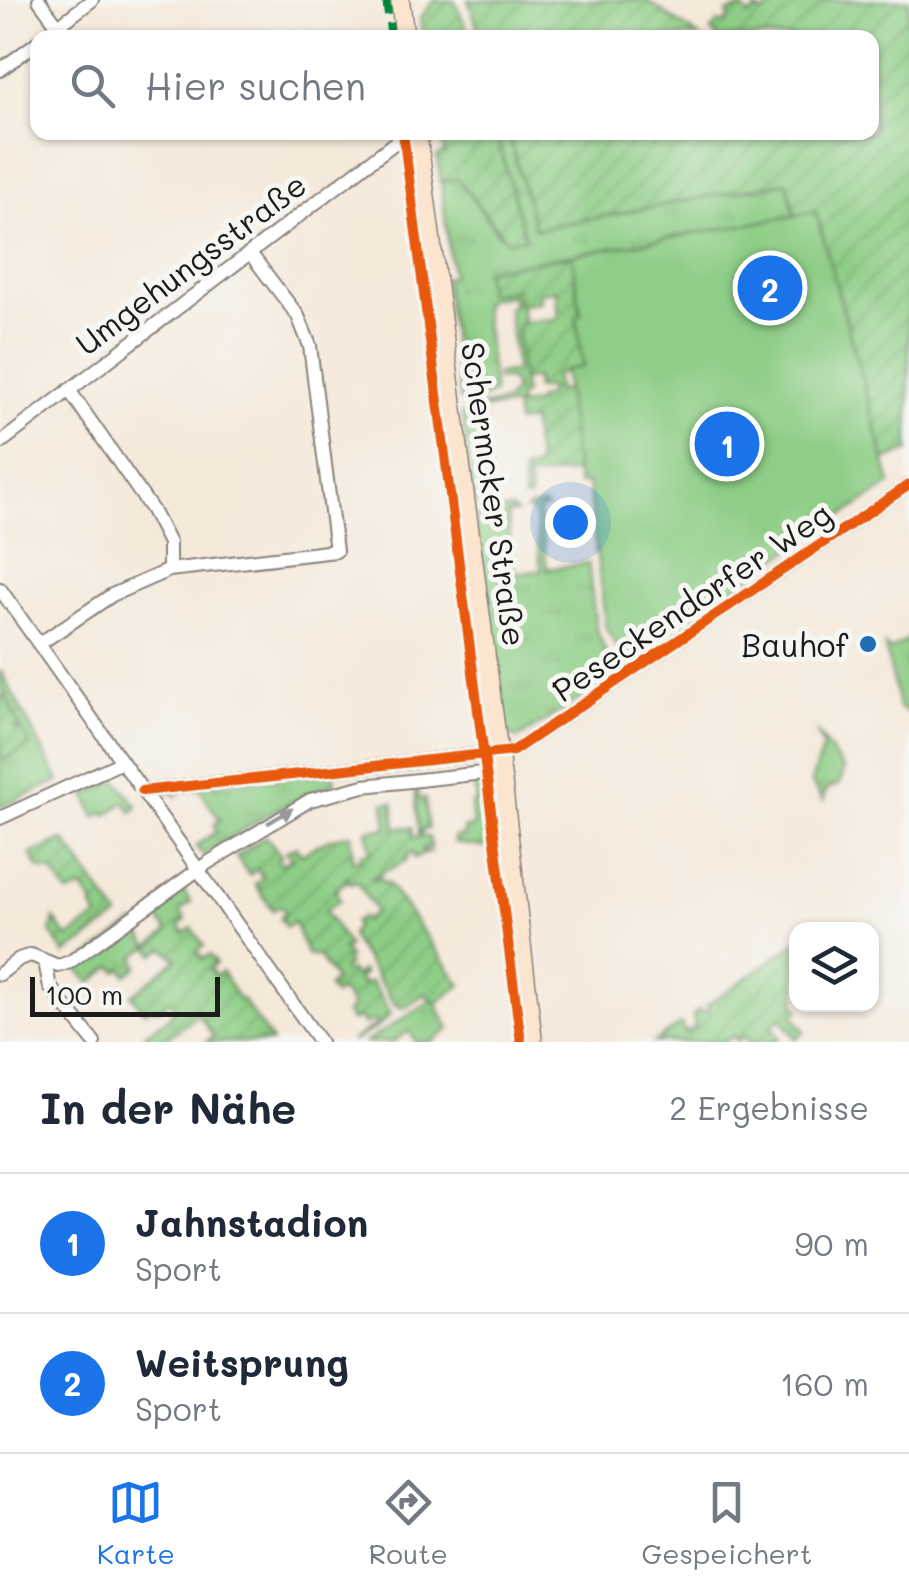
<!DOCTYPE html>
<html lang="de">
<head>
<meta charset="utf-8">
<style>
	:root { --surface:#fff; --page:#f2f2f3; --text:#1f2937; --muted:#747a83; --line:#e0e1e3; --accent:#1a73e8 }
	body { margin:0; font-family:Mali,sans-serif; background:var(--page); color:var(--text) }
	.controls { position:absolute; right:30px; bottom:30px; display:grid; overflow:hidden; border-radius:20px; box-shadow:0 2px 8px #0004 }
	.controls button { width:90px; height:90px; display:grid; place-items:center; padding:0; border:0; border-bottom:2px solid var(--line); background:var(--surface); color:var(--text); font:50px sans-serif }
	.scale { position:absolute; left:30px; bottom:25px; width:190px; box-sizing:border-box; padding-left:10px; border:5px solid #1c1c1c; border-top:0; font-size:28px; line-height:35px; white-space:nowrap; color:#1c1c1c; -webkit-text-stroke:8px #f6f6f2; paint-order:stroke }
	.you { position:absolute; left:570px; top:522px; width:35px; height:35px; margin:-25px; border:8px solid #fff; border-radius:50%; background:#1a73e8; box-shadow:0 0 0 15px #1a73e833 }
	.badge { display:grid; place-items:center; width:65px; height:65px; border-radius:50%; background:var(--accent); color:#fff; font-size:32px; font-weight:700 }
	.pin { position:absolute; translate:-50% -50%; border:5px solid #fff; box-shadow:0 2px 10px #0006 }
	.list { margin:0; padding:0; list-style:none }
	h2 { display:flex; justify-content:space-between; align-items:center; height:130px; margin:0; padding:0 40px; font-size:42px }
	h2 small { font-size:32px; font-weight:400; color:var(--muted) }
	.list li { display:grid; grid-template-columns:65px 1fr auto; gap:30px; align-items:center; box-sizing:border-box; height:140px; padding:0 40px; border-top:2px solid var(--line) }
	.list b { display:block; font-size:38px; white-space:nowrap }
	.list p { margin:0; font-size:32px; white-space:nowrap; color:var(--muted) }
	.list em { font-size:32px; font-style:normal; color:var(--muted) }
	.icon { flex:none; width:55px; height:55px; fill:none; stroke:currentColor; stroke-width:2; stroke-linecap:round; stroke-linejoin:round }
	.map { position:relative; flex:none; width:909px; height:1042px; overflow:hidden }
	.search { position:absolute; background:var(--surface); box-shadow:0 2px 8px #0004; left:30px; right:30px; top:30px; height:110px; display:flex; align-items:center; gap:25px; box-sizing:border-box; padding:0 35px; border-radius:20px; color:var(--muted); font-size:38px }
	.sheet { height:410px; background:var(--surface) }
	nav { display:flex; justify-content:space-around; align-items:center; box-sizing:border-box; height:140px; border-top:2px solid var(--line); background:var(--surface); font-size:28px; color:var(--muted) }
	nav a { display:grid; justify-items:center; gap:5px }
	nav .on { color:var(--accent) }
	.map>svg:first-child { display:block }
</style>
</head>
<body>
<div class="map">
<svg width="909" height="1042" viewBox="0 0 909 1042">
	<defs>
		<pattern id="grass-tufts" width="24" height="20" patternUnits="userSpaceOnUse" patternTransform="scale(2.5)"><rect width="24" height="20" fill="#8ece86"/><path d="M3 7l-1-3M5 7V3M7 7l1-3M15 17l-1-3M17 17v-4M19 17l1-3" fill="none" stroke="#7ab073"/></pattern>
		<pattern id="garden-furrows" width="10" height="10" patternUnits="userSpaceOnUse" patternTransform="scale(2.5)"><rect width="10" height="10" fill="#8ece86"/><path d="M-1 1l2-2M0 10L10 0M9 11l2-2" fill="none" stroke="#7ab073"/></pattern>
	</defs>
	<rect width="100%" height="100%" fill="#f6f6f2"/>
	<filter id="ink" filterUnits="userSpaceOnUse"><feTurbulence type="fractalNoise" baseFrequency=".01" numOctaves="2"/><feDisplacementMap in="SourceGraphic" scale="20" xChannelSelector="R" yChannelSelector="G"/><feConvolveMatrix kernelMatrix="1 2 1 2 8 2 1 2 1" color-interpolation-filters="sRGB"/></filter>
	<filter id="wash" filterUnits="userSpaceOnUse"><feTurbulence type="fractalNoise" baseFrequency=".0048" numOctaves="4" result="noise"/><feDisplacementMap in="SourceGraphic" scale="40" xChannelSelector="R" yChannelSelector="G"/><feGaussianBlur stdDeviation="2.25" result="paint"/><feColorMatrix in="noise" values="0 0 0 0 0 0 0 0 0 0 0 0 0 0 0 0 0 1.4 0 .05"/><feComposite in="paint" operator="in"/></filter>
	<g filter="url(#wash)">
		<rect width="100%" height="100%" fill="#f5e9da"/>
		<g fill="url(#grass-tufts)" stroke="#557551" stroke-width="2.5">
			<polygon points="496,133 508,133 535,229 787,181 795,216 485,270 517,289 523,319 517,328 524,395 518,396 519,406 464,410 505,402 515,389 510,379 497,380 497,374 516,371 508,307 514,305 512,295 487,300 483,307 494,393 479,400 460,400 444,278 452,276 441,182 458,178 499,235 525,238"/>
			<polygon points="483,412 494,503 474,504 462,414"/>
			<polygon points="544,505 547,508 539,510 547,569 588,563 596,628 612,668 616,669 614,677 517,739 504,732 475,518 480,513 512,509 516,513 507,514 514,573 541,571 534,511 526,511 528,508"/>
			<polygon points="909,639 909,713 899,708 885,646 890,650"/>
			<polygon points="0,670 59,781 0,807 0,761 29,746 0,685"/>
			<polygon points="816,731 844,770 840,784 827,789 823,801 811,782 823,747"/>
			<path d="M333,773l2,10c-49,17 -90,45 -132,72l-7,-9 21,-15 -3,-6 6,-5 -22,-33 -20,2 2,4 -4,3 -4,-6 -10,6 -2,-3 6,-4z"/>
			<polygon points="117,780 138,807 132,812 125,802 107,815 105,812 95,817 86,794"/>
			<polygon points="134,923 149,947 136,956 138,967 127,975 122,968 117,971 113,966 90,983 76,966"/>
			<polygon points="434,999 450,1029 432,1042 416,1042 409,1031 393,1042 366,1042"/>
		</g>
		<g fill="url(#garden-furrows)" stroke="#557551" stroke-width="2.5">
			<polygon points="434,0 455,1 470,37 423,37 420,19"/>
			<polygon points="468,0 646,0 699,37 481,37"/>
			<polygon points="784,0 909,0 909,451 885,460 816,213 795,216 787,182 535,229 508,133 872,132 872,38 718,38 711,32 718,23 725,24 729,16 727,13 742,8 749,16 758,9 762,14"/>
			<polygon points="438,133 496,133 525,238 507,241 458,179 441,182 437,156 445,153"/>
			<polygon points="572,255 581,315 577,316 583,368 555,375 557,391 567,390 576,472 528,478 530,498 524,499 523,470 538,467 531,421 517,423 515,407 537,403 537,399 546,397 551,388 536,389 535,378 522,380 517,327 521,323 559,318 556,290 539,292 540,302 520,305 516,289 487,294 485,270"/>
			<polygon points="5,695 19,725 15,727 17,731 22,729 30,746 0,761 0,697"/>
			<polygon points="485,783 494,849 454,843 454,837 464,835 464,828 473,827 471,804 476,802 474,784"/>
			<polygon points="415,790 418,790 419,799 425,798 428,829 422,830 422,836 429,837 431,847 423,848 423,852 431,851 414,858 412,852 408,853 407,860 372,878 374,881 380,877 384,883 387,882 461,985 437,1003 425,994 404,1008 395,1005 352,939 351,933 356,926 354,922 362,917 365,921 376,912 357,881 350,883 346,875 346,882 335,889 340,900 325,910 348,946 343,949 349,958 345,961 348,965 343,969 346,973 350,971 355,977 362,971 363,975 358,979 361,984 371,982 391,1014 379,1026 351,1042 377,1024 373,1020 364,1025 359,1017 352,1021 346,1013 352,1007 341,991 334,995 328,987 335,980 318,956 307,955 294,922 286,927 280,918 286,913 280,906 273,910 255,884 263,877 257,869 249,875 236,856 266,836 281,856 278,860 281,864 292,859 286,852 296,846 301,854 329,839 351,834 353,861 361,860 361,854 371,852 367,830 387,828 384,803 393,802 396,828 412,827 413,837 419,837"/>
			<polygon points="64,840 119,917 65,954 51,933 54,919 68,938 98,917 92,907 94,905 83,888 68,894 53,872 38,868 31,854"/>
			<polygon points="183,890 191,903 180,911 186,920 179,925 184,933 192,928 204,946 197,951 202,959 210,955 216,963 210,968 215,976 222,972 239,1000 242,999 272,1042 206,1042 213,1036 198,1014 162,1042 151,1042 145,1034 169,1017 175,1008 170,1001 157,1010 154,1007 144,1012 132,995 177,959 164,948 155,954 149,947 168,932 153,910"/>
			<polygon points="796,943 796,999 794,1001 800,1010 793,1015 805,1032 796,1039 781,1018 771,1025 779,1038 774,1042 748,1042 744,1036 737,1041 734,1036 724,1042 654,1042 680,1024 686,1033 695,1027 693,1015 700,1009 703,1013 709,1009 707,1005"/>
		</g>
		<polygon fill="#8ece86" stroke="#557551" stroke-width="2.5" points="816,212 891,484 624,659 606,628 588,484 578,484 576,472 564,370 583,367 576,316 581,315 572,255"/>
	</g>
	<g filter="url(#ink)">
		<g fill="none" stroke-linecap="round" stroke-linejoin="round">
			<g stroke="#88827b" stroke-width="16">
				<g id="street">
					<polyline points="39,0 58,26"/>
					<polyline points="43,38 92,0"/>
					<polyline points="0,70 38,42"/>
					<polyline points="69,390 152,510 169,543 169,570"/>
					<polyline points="0,443 397,141 417,134"/>
					<polyline points="0,589 320,1042"/>
					<polyline points="39,644 112,595 169,570 336,551 310,346 298,316 250,253"/>
					<polyline points="142,791 513,751 909,485"/>
					<polyline points="0,818 122,762"/>
					<polyline points="45,962 50,987 94,1042"/>
					<polyline points="0,974 19,959 31,955 58,966 70,962 206,864 310,800 364,786 501,771"/>
				</g>
			</g>
			<g stroke="#88827b" stroke-width="21">
				<g id="secondary">
					<polyline points="400,0 405,38"/>
					<polyline points="417,132 503,786 533,1042"/>
				</g>
			</g>
			<use href="#street" stroke="#fff" stroke-width="12"/>
			<use href="#secondary" stroke="#fbe5cf" stroke-width="18"/>
			<polyline stroke="#00873e" stroke-width="8" stroke-dasharray="15 8" stroke-linecap="butt" points="386,0 391,38"/>
			<g stroke="#f6f6f2" stroke-width="16">
				<g id="cycleway">
					<polyline points="403,132 521,1042"/>
					<polyline points="142,791 513,751 909,485"/>
				</g>
			</g>
			<use href="#cycleway" stroke="#e8590c" stroke-width="10"/>
		</g>
		<defs><path id="oneway-solid" d="M-6-.8H1V-3.2L6.5 0L1 3.2V.8H-6Z" transform="scale(2.5)"/></defs>
		<use fill="#999" href="#oneway-solid" transform="translate(280 816) rotate(-31)"/>
	</g>
	<circle fill="#1f6fb2" stroke="#f6f6f2" stroke-width="4" cx="868" cy="644" r="10"/>
	<g text-anchor="middle" dominant-baseline="central" stroke-width="10" stroke-linejoin="round" paint-order="stroke">
		<g font-size="32" fill="#1c1c1c" stroke="#f6f6f2">
			<text transform="translate(190 263) rotate(-37)">Umgehungsstraße</text>
			<text transform="translate(495 494) rotate(82)">Schermcker Straße</text>
			<text transform="translate(691 601) rotate(-34)">Peseckendorfer Weg</text>
		</g>
		<g font-size="32" fill="#1c1c1c" stroke="#f6f6f2" text-anchor="end">
			<text x="848" y="644">Bauhof</text>
		</g>
	</g>
</svg>
<div class="controls">
<button><svg class="icon" aria-label="layers" viewBox="0 0 24 24"><path d="M12 4l9 5-9 5-9-5zM3 14l9 5 9-5"/></svg></button>
</div>
<div class="scale">100 m</div>
<div class="you"></div>
<div class="pin badge" style="left:727px;top:444px">1</div>
<div class="pin badge" style="left:770px;top:288px">2</div>
<div class="search"><svg class="icon" aria-label="search" viewBox="0 0 24 24"><circle cx="10" cy="10" r="6"/><path d="M15 15l6 6"/></svg>Hier suchen</div>
</div>
<section class="sheet">
<h2>In der Nähe<small>2 Ergebnisse</small></h2>
<ul class="list">
<li><span class="badge">1</span><div><b>Jahnstadion</b><p>Sport</p></div><em>90 m</em></li>
<li><span class="badge">2</span><div><b>Weitsprung</b><p>Sport</p></div><em>160 m</em></li>
</ul>
</section>
<nav>
<a class="on"><svg class="icon" aria-label="map" viewBox="0 0 24 24"><path d="M3 6l6-2 6 2 6-2v14l-6 2-6-2-6 2zM9 4v14M15 6v14"/></svg>Karte</a>
<a><svg class="icon" aria-label="directions" viewBox="0 0 24 24"><path d="M12 3l9 9-9 9-9-9zM9 14v-3h6M13 9l2 2-2 2"/></svg>Route</a>
<a><svg class="icon" aria-label="saved" viewBox="0 0 24 24"><path d="M7 4h10v16l-5-4-5 4z"/></svg>Gespeichert</a>
</nav>
</body>
</html>
